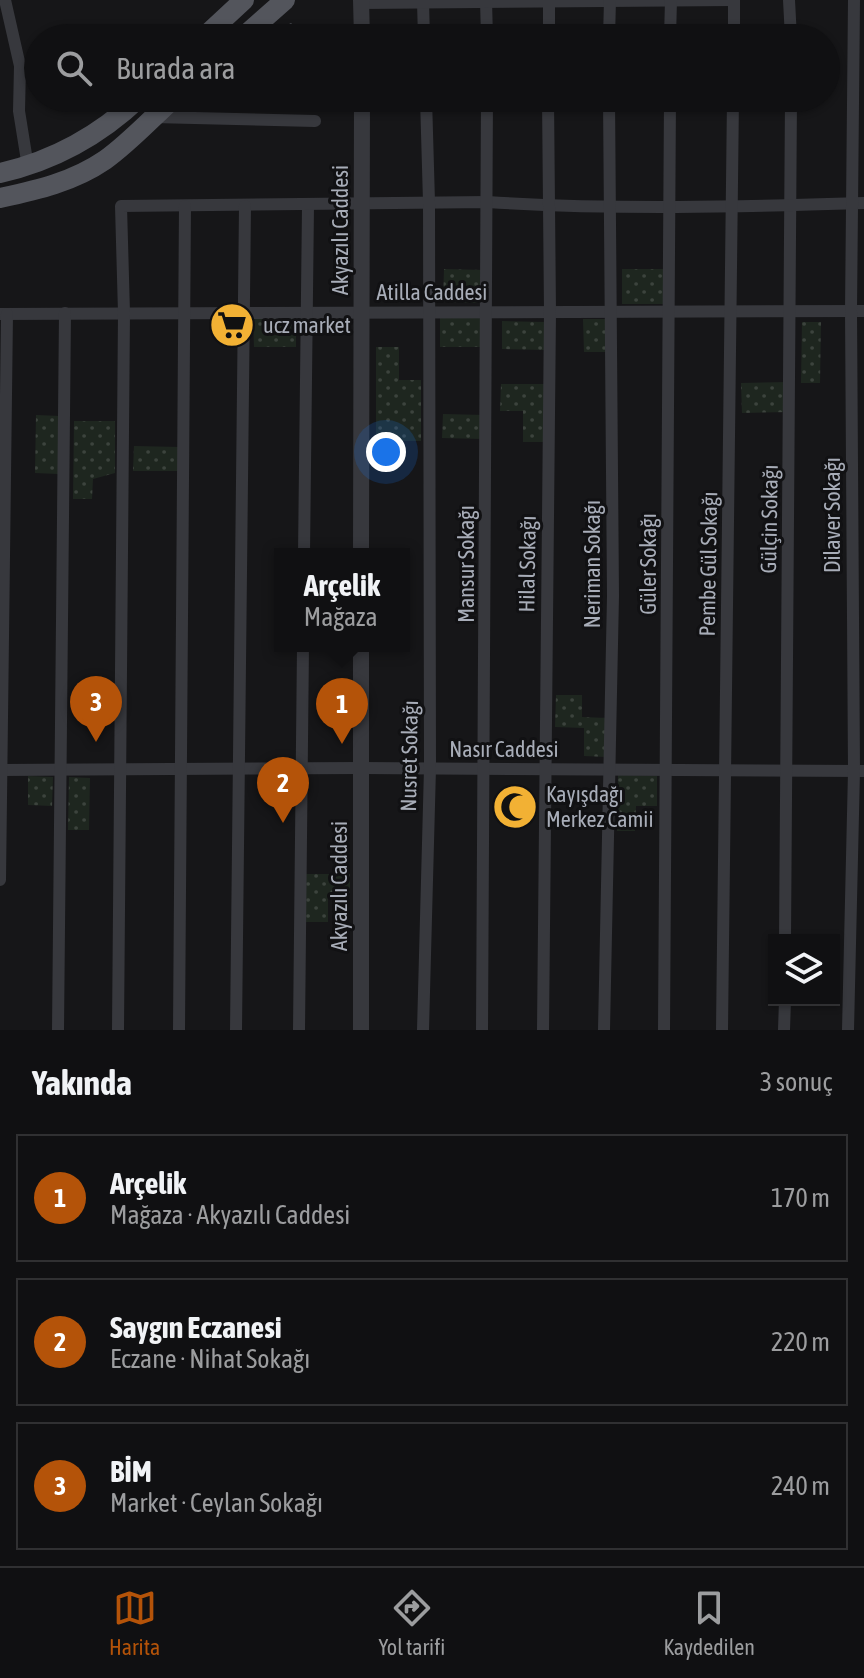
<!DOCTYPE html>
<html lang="tr">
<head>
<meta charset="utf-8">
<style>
	:root { --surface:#101012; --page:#1e1e20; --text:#f1f3f6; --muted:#9c9d9f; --line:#303032; --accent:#b45309 }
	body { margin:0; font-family:"Asap Condensed",sans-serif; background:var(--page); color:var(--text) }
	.controls { position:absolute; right:24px; bottom:24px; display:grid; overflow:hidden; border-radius:0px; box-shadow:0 2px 6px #0004 }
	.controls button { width:72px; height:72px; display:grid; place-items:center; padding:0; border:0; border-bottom:2px solid var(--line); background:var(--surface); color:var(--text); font:40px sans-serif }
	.you { position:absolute; left:386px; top:452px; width:28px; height:28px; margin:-20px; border:6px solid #fff; border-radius:50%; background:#1a73e8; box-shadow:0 0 0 12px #1a73e833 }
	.badge { display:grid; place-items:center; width:52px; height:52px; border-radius:50%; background:var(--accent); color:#fff; font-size:26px; font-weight:700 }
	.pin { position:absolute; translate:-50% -66px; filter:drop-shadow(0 2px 4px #0008) }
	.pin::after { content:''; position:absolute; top:42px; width:28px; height:24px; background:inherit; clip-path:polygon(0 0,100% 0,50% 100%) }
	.popup { position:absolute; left:274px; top:548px; width:136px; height:104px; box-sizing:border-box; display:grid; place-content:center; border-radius:0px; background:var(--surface); filter:drop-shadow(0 2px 6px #0005); font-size:26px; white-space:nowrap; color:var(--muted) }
	.popup b { font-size:30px; color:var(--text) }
	.popup::after { content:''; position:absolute; left:50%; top:100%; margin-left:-16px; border:16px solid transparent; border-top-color:var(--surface) }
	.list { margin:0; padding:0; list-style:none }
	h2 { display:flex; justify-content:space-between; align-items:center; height:104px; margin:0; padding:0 32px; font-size:34px }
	h2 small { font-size:26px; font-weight:400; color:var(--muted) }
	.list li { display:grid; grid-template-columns:52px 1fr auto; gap:24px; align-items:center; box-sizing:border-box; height:128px; margin:0 16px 16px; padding:0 16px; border:2px solid var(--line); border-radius:0px }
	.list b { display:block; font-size:30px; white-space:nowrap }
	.list p { margin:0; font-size:26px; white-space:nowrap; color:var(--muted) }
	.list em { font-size:26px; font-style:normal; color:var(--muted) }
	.icon { flex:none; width:44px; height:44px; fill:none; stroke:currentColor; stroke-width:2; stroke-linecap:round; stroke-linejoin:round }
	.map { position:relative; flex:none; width:864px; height:1030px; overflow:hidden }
	.search { position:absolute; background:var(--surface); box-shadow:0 2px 6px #0004; left:24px; right:24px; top:24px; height:88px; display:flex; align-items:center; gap:20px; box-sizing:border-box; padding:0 28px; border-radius:44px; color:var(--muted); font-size:30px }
	.sheet { height:536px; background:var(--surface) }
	nav { display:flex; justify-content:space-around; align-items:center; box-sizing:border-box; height:112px; border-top:2px solid var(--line); background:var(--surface); font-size:22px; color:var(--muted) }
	nav a { display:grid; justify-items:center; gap:4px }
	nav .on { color:var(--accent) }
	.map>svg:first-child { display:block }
</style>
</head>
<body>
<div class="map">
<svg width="864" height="1030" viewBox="0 0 864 1030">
	<defs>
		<pattern id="grass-dots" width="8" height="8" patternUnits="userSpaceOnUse" patternTransform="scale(2)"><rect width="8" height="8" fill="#1e261f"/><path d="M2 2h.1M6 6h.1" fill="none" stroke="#3c433d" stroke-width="1.8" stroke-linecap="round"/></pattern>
	</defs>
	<rect width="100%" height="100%" fill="#161618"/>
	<g fill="url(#grass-dots)">
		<polygon points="444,269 485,270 484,303 443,302"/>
		<rect x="622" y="269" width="47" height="35"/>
		<polygon points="296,316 296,347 254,347 253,317"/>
		<rect x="440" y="318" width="45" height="29"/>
		<polygon points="583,319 610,319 610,352 584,352"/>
		<polygon points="502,321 545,322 545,350 502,349"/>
		<polygon points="802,322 821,322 820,383 801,383"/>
		<polygon points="376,347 399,347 399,380 421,380 421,441 376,441"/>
		<polygon points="790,382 790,412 742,413 741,383"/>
		<polygon points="501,384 546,384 545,442 523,442 523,411 500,411"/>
		<polygon points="443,414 484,415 483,439 442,438"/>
		<polygon points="36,415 60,416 58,474 35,473"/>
		<polygon points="74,421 115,421 115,473 93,479 92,499 73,499"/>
		<polygon points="134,446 179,447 178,471 133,471"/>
		<polygon points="556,695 582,695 582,717 607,718 606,757 584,756 584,728 555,727"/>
		<polygon points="618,775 657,776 657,806 636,806 635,831 617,831"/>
		<polygon points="28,776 53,777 52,806 28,805"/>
		<polygon points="69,777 90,778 89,830 68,830"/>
		<polygon points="306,874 350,874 350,896 328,896 328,922 306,922"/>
	</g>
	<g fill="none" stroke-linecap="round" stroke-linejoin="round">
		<polyline stroke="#3d3f44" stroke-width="2" stroke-dasharray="4 6" stroke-linecap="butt" points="290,37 291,18"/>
		<g stroke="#37383d" stroke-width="12">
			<polyline points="5,0 20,66 19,111 28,167"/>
			<polyline points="486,0 487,38"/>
			<polyline points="789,0 791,38"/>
			<polyline points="423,2 424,38"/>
			<polyline points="361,3 734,0"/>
			<polyline points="549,38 549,0"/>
			<polyline points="609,38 610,0"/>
			<polyline points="670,38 671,0"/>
			<polyline points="734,38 734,0"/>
			<polyline points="153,117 315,121"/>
			<polyline points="0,314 864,311"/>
			<polyline points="304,554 308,206"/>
			<polyline points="0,770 361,768 864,771"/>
			<polyline points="0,880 7,314"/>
			<polyline points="785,940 791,98"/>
			<polyline points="58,1030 65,313"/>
			<path d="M118,1030l6,-717 -3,-107 367,-4c125,8 251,5 376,1"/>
			<polyline points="179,1030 185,206"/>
			<polyline points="236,1030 245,206"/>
			<polyline points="299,1030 303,646"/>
			<polyline points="423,1030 430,768 429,202 426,98"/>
			<polyline points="482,1030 487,98"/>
			<polyline points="543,1030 550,312 548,98"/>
			<polyline points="604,1030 613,596 609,98"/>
			<polyline points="664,1030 670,98"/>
			<polyline points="722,1030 733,98"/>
			<polyline points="784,1030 785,1000"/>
			<polyline points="848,1030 854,771 851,311 854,0"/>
		</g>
		<g stroke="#37383d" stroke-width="16">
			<polyline points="361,0 362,38"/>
			<polyline points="361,554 362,98"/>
			<polyline points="361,1030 361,646"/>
		</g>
		<g stroke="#53555c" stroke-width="20">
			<polyline points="203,38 244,0"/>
			<polyline points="242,38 285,0"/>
			<path d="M0,173c53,-12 100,-38 139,-75"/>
			<path d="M0,198c37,-8 73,-16 105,-38 24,-17 47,-42 69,-62"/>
		</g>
	</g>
	<defs>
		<g id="supermarket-disc" transform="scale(2.3)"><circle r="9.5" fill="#f2b134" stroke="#111113"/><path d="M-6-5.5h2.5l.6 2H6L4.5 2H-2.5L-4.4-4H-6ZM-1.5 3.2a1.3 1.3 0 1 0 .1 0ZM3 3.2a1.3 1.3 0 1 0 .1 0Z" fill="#111"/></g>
		<g id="mosque-disc" transform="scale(2.3)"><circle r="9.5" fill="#f2b134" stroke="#111113"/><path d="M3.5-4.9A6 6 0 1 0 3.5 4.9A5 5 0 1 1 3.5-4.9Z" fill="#111"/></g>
	</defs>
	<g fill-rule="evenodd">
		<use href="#supermarket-disc" x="232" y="325"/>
		<use href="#mosque-disc" x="515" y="807"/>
	</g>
	<g text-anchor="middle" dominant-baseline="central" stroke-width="6" stroke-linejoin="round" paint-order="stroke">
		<g font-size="22" fill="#a8adb8" stroke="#111113">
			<text transform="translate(340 230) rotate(-90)">Akyazılı Caddesi</text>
			<text x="432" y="292">Atilla Caddesi</text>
			<text transform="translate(832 515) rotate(-90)">Dilaver Sokağı</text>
			<text transform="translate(769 519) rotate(-89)">Gülçin Sokağı</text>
			<text transform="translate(466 564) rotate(-90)">Mansur Sokağı</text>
			<text transform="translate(527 564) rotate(-89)">Hilal Sokağı</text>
			<text transform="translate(592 564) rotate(-90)">Neriman Sokağı</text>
			<text transform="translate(648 564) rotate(-90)">Güler Sokağı</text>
			<text transform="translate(708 564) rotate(-89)">Pembe Gül Sokağı</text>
			<text x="504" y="749">Nasır Caddesi</text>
			<text transform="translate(409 756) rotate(-89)">Nusret Sokağı</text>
			<text transform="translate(339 886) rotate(-90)">Akyazılı Caddesi</text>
		</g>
		<g font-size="22" fill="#a8adb8" stroke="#111113" text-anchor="start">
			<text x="263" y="325">ucz market</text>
			<text x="546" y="794">Kayışdağı<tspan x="546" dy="25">Merkez Camii</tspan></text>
		</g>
	</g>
</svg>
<div class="controls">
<button><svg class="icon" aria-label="layers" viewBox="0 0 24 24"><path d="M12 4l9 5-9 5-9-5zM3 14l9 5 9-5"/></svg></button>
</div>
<div class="you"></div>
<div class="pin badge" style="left:342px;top:744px">1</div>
<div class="popup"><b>Arçelik</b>Mağaza</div>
<div class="pin badge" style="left:283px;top:823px">2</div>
<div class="pin badge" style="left:96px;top:742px">3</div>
<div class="search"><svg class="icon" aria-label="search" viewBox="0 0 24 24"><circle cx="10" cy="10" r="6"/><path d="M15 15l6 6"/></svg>Burada ara</div>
</div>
<section class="sheet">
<h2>Yakında<small>3 sonuç</small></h2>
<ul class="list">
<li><span class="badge">1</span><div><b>Arçelik</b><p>Mağaza · Akyazılı Caddesi</p></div><em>170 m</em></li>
<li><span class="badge">2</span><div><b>Saygın Eczanesi</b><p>Eczane · Nihat Sokağı</p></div><em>220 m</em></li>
<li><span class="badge">3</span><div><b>BİM</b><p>Market · Ceylan Sokağı</p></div><em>240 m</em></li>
</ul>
</section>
<nav>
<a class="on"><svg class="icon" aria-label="map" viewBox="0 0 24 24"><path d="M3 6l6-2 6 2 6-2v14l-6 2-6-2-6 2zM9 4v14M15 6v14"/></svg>Harita</a>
<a><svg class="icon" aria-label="directions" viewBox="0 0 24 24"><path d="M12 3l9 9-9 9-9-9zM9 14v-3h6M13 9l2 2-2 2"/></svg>Yol tarifi</a>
<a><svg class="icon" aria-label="saved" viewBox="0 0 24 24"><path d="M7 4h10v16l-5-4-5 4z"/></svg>Kaydedilen</a>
</nav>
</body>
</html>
